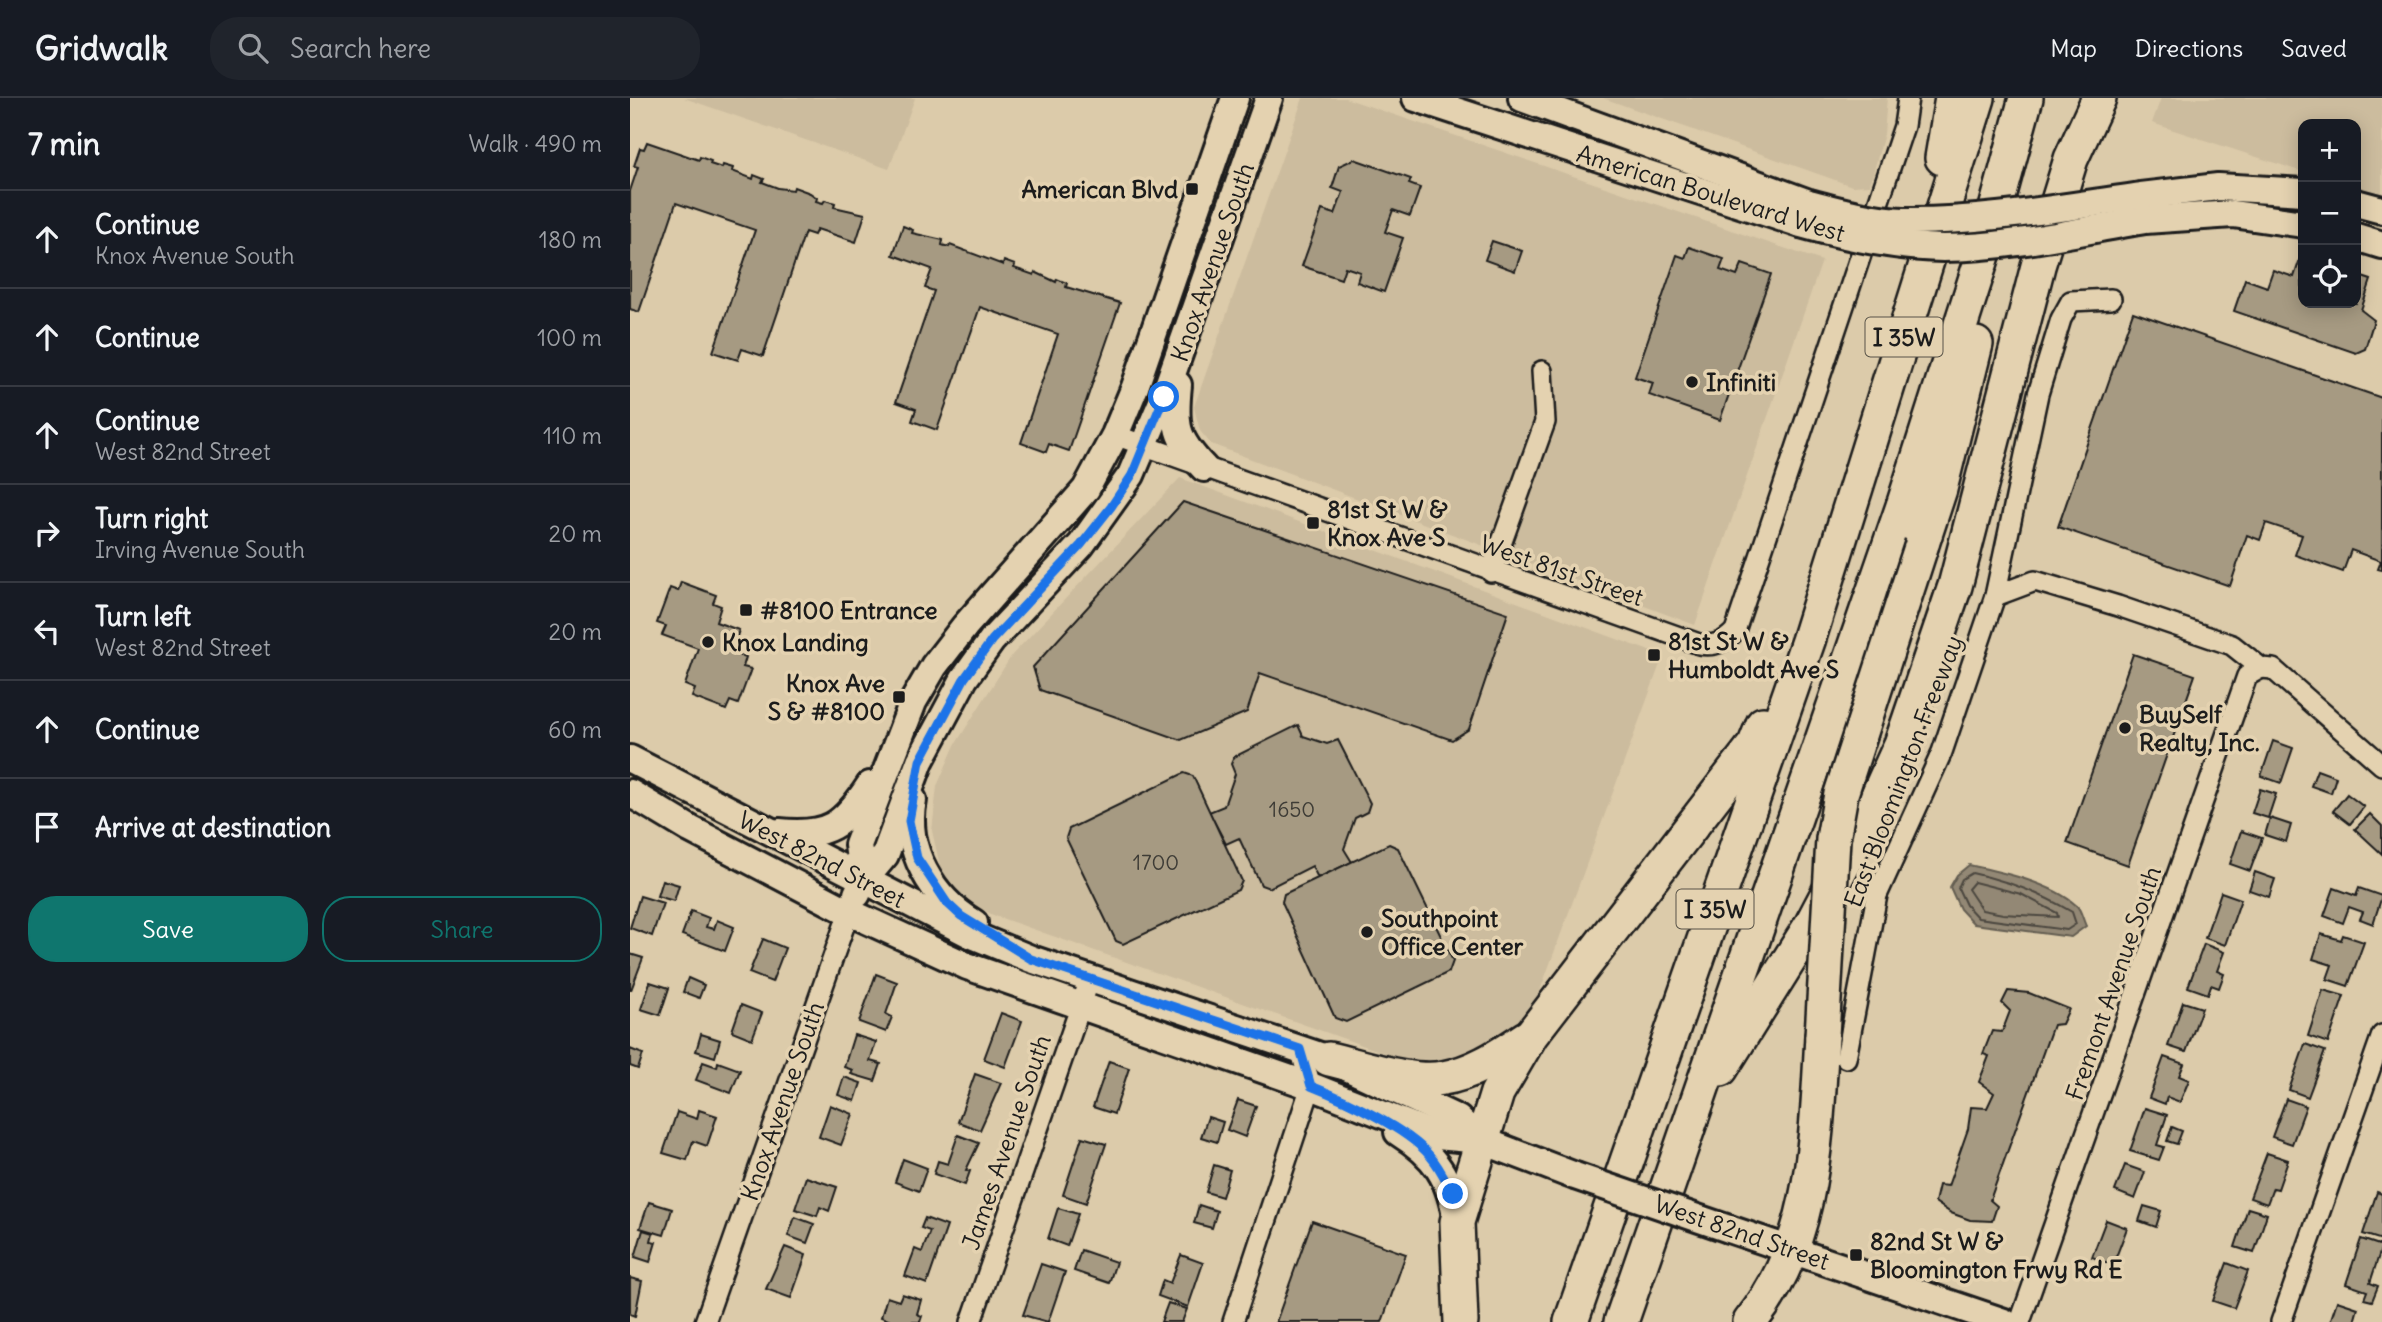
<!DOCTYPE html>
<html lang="en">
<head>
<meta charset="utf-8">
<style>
	:root { --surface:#171b24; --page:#20242c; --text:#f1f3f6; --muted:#9ea1a6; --line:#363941; --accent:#0f766e }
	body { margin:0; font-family:Delius,sans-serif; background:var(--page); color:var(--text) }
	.controls { position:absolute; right:21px; top:21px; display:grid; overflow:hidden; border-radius:14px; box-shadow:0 4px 18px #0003 }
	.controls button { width:63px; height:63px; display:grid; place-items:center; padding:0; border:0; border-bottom:2px solid var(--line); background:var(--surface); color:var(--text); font:35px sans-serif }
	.stop { position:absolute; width:21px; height:21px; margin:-16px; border:5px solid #1a73e8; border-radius:50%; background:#fff }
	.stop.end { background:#1a73e8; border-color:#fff; box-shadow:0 2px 7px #0008 }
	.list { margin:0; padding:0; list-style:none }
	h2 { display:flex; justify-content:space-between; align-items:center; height:91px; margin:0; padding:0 28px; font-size:30px }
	h2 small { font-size:23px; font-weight:400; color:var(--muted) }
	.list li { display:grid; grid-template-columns:46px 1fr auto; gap:21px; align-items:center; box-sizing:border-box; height:98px; padding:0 28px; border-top:2px solid var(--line) }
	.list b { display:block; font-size:26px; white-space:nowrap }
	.list p { margin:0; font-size:23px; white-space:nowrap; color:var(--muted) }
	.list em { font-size:23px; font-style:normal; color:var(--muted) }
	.actions { display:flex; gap:14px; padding:21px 28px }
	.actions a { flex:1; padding:16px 0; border:2px solid var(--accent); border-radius:28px; text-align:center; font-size:24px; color:var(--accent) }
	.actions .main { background:var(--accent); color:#fff }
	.icon { flex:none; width:38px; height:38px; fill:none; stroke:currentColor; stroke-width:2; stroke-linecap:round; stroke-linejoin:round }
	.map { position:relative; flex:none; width:1752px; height:1224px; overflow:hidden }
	header { display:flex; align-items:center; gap:42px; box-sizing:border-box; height:98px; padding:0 35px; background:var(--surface); border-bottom:2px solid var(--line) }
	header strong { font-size:33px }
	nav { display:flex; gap:38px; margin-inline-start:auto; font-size:24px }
	.search { width:490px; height:63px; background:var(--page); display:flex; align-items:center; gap:18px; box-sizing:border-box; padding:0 24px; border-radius:28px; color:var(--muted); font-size:26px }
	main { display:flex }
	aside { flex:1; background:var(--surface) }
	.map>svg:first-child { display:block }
</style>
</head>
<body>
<header>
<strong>Gridwalk</strong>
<div class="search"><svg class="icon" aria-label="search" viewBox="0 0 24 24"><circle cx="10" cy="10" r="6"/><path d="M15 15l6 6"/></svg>Search here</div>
<nav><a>Map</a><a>Directions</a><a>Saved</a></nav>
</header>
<main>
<aside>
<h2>7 min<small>Walk · 490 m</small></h2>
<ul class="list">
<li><svg class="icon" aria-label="ahead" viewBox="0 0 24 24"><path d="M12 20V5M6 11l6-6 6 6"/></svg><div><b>Continue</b><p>Knox Avenue South</p></div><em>180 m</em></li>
<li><svg class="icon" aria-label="ahead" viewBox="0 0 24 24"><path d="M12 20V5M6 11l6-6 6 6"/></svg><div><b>Continue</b></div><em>100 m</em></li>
<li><svg class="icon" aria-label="ahead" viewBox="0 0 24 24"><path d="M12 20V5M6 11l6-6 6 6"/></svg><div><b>Continue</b><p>West 82nd Street</p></div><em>110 m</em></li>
<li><svg class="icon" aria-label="right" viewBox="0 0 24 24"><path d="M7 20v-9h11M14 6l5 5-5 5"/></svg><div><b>Turn right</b><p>Irving Avenue South</p></div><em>20 m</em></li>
<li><svg class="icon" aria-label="left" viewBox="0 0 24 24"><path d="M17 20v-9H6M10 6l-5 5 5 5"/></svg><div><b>Turn left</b><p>West 82nd Street</p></div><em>20 m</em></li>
<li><svg class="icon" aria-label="ahead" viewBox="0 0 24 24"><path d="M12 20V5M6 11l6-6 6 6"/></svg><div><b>Continue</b></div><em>60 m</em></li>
<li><svg class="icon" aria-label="arrive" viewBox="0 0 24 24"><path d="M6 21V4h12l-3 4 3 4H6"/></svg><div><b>Arrive at destination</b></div></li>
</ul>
<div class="actions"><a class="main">Save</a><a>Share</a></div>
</aside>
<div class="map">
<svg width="1752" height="1224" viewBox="0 0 1752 1224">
	<rect width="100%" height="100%" fill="#dccbaa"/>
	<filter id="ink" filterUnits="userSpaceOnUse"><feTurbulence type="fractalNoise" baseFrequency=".0143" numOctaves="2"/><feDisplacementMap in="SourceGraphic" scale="14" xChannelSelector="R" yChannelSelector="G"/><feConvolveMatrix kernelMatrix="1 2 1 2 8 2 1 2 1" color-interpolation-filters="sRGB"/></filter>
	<g filter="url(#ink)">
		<g fill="#ccbc9e">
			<polygon points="54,0 285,0 259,71"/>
			<polygon points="673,0 715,0 1192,163 1065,527 581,346 570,333 564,309"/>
			<polygon points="973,0 1257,0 1254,36 1240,87 1222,88"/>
			<polygon points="1531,0 1752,0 1752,99 1726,91 1726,26 1673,26 1673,74 1522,25"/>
			<polygon points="550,380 1033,558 907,901 885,930 861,949 800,971 363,817 337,803 311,772 302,733 307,688 325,647 382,557"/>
		</g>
		<path fill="#938874" stroke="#635d51" stroke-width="2" d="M1339,767c33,7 83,18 108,41 4,4 6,14 9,20l-15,11 -97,-13 -14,-15 -10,-22 7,-12z"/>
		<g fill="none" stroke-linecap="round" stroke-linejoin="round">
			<g stroke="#4c473f" stroke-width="2">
				<path d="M1342,775c37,8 68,20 100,39l4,12 -9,6 -89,-12 -12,-13 -8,-17 4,-9z"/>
				<polygon points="1344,784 1391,796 1427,815 1428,819 1373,816 1352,812 1338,791"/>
			</g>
		</g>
		<g fill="#a69a82" stroke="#1c1c1c" stroke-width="2">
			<polygon points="17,44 69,62 70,59 81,63 80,66 92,70 93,67 103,70 102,73 123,81 124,77 134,81 132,84 148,90 163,92 164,89 180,95 187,100 186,103 193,105 195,102 205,105 204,109 235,116 226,144 187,131 184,137 175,134 133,258 112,251 108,262 83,254 125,132 46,105 9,214 0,211 0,93 8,69 4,68 10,50 14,51"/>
			<polygon points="724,61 781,81 779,86 790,90 780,118 763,112 755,134 773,140 754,194 727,184 730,174 715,169 711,181 672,168 692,112 705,116 713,94 702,90 709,68"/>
			<polygon points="273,128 283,132 282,135 313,142 312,147 319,149 320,147 373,167 374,163 385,167 384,170 404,177 405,174 426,184 427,181 437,185 436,189 490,205 439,353 419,346 416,354 391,345 428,236 350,209 307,332 282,323 286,311 266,304 304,193 295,190 302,171 263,157"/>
			<polygon points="862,143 892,153 885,173 855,162"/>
			<polygon points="1059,149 1094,161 1090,172 1107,178 1112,166 1141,176 1090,322 1019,297 1023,285 1005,279 1047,157 1055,160"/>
			<polygon points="1671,158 1673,205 1726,205 1726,177 1741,182 1731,212 1744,222 1735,251 1726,255 1604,213 1615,181 1637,189 1643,172 1664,179"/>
			<polygon points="1503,214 1752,300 1752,472 1748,471 1751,463 1721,452 1713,474 1665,457 1672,437 1636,425 1630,442 1617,437 1600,488 1428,429"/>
			<polygon points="553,404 878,515 839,631 822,642 630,575 617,614 551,642 410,592 403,569"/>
			<polygon points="51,484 86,497 83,505 91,508 86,524 109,532 102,554 116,559 113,569 121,571 108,606 100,603 96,612 62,599 65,591 55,587 68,550 32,537 36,528 27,525 40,490 48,493"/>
			<polygon points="1503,556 1565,577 1498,767 1437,745"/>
			<polygon points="668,627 673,638 697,646 708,642 740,705 737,714 725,720 714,751 722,764 688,780 682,768 639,790 631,787 609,740 596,746 579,714 594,708 605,676 601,666 604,659"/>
			<polygon points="1643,643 1663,650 1651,685 1631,678"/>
			<polygon points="1687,672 1706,679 1701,695 1681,688"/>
			<polygon points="554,675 563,678 612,783 608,792 493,846 486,843 436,740 439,731"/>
			<polygon points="1630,691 1646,696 1638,720 1622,715"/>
			<polygon points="1717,696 1734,709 1720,726 1703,713"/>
			<polygon points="1740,716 1752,728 1752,756 1725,731"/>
			<polygon points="1640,720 1661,727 1656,744 1635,737"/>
			<polygon points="1611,733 1632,740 1620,773 1600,766"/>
			<polygon points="759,746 768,750 823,863 819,874 716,924 705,920 652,804 654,796"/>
			<polygon points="1625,774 1645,781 1639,799 1619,792"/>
			<polygon points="32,782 49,787 44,803 27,798"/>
			<polygon points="1704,790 1726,798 1729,790 1752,798 1743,826 1730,821 1733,814 1719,809 1713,825 1694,818"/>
			<polygon points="1591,794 1611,801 1595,847 1575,840"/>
			<polygon points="10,798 33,805 22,838 0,830"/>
			<polygon points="61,813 79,820 76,829 84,831 87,822 104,829 95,853 52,837"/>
			<polygon points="1691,836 1711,842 1713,837 1734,844 1718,888 1697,881 1702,867 1683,861"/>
			<polygon points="133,841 155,850 142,884 119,875"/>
			<polygon points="1574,846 1594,854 1587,873 1594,876 1589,890 1581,887 1578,896 1558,889"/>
			<polygon points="0,856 13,860 1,892 0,892"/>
			<polygon points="246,876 267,884 256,916 262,919 256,934 229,924"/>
			<polygon points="58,880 74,887 69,900 53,894"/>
			<polygon points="20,884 39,890 30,917 11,911"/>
			<polygon points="1693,892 1714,898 1698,945 1678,938"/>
			<polygon points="1378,893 1399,895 1439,911 1432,926 1423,927 1360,1102 1367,1108 1362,1123 1340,1122 1321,1115 1305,1104 1309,1087 1318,1088 1338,1031 1341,1009 1357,1010 1364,995 1349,984 1359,958 1353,956 1362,933 1372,934 1380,913 1372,905"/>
			<polygon points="1553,904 1572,910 1556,954 1538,948"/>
			<polygon points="111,907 132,915 122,941 102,933"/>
			<polygon points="371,915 392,923 375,969 354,961"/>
			<polygon points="71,936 90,942 85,959 66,953"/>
			<polygon points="224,937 246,944 240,963 251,966 245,983 221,976 223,972 214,969"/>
			<polygon points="1675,946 1695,953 1678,999 1659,992"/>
			<polygon points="0,951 13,956 8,971 0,968"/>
			<polygon points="1534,959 1554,966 1549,978 1559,982 1550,1004 1537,999 1535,1006 1519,1000"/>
			<polygon points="479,963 499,970 484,1016 463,1009"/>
			<polygon points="73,964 87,969 88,964 110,972 101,995 66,982"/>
			<polygon points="345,976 371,985 350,1032 328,1024"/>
			<polygon points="214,979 231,985 225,1003 208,997"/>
			<polygon points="1656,1001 1676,1008 1662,1046 1642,1039"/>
			<polygon points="608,1002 626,1008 615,1039 597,1032"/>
			<polygon points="200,1007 223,1016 211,1047 189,1039"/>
			<polygon points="1515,1010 1537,1017 1527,1047 1534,1049 1529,1062 1500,1053"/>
			<polygon points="69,1012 87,1018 77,1048 63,1043 57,1062 33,1055 47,1014 67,1021"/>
			<polygon points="578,1019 593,1024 587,1044 571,1039"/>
			<polygon points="1542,1029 1552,1033 1547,1046 1537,1043"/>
			<polygon points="328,1037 349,1045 336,1072 340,1073 335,1087 304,1076 308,1063 318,1066"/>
			<polygon points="452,1039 476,1046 456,1105 433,1097"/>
			<polygon points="1637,1055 1658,1062 1648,1091 1643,1090 1637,1106 1620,1100"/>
			<polygon points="273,1061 297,1070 289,1093 265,1084"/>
			<polygon points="584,1067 600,1072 592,1099 576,1094"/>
			<polygon points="1495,1067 1515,1074 1505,1101 1485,1093"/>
			<polygon points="176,1079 207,1089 199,1113 190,1109 187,1118 165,1111"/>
			<polygon points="1747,1094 1752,1096 1752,1142 1733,1136"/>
			<polygon points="19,1104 42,1111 34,1137 10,1130"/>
			<polygon points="569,1107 587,1113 582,1130 564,1125"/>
			<polygon points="1514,1108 1531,1113 1526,1129 1509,1123"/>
			<polygon points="428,1110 448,1116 437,1148 418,1141"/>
			<polygon points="1618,1110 1637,1116 1624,1155 1605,1149"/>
			<polygon points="165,1119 184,1126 177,1145 158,1138"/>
			<polygon points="295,1120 317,1128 297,1186 275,1178 285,1151 292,1154 300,1133 291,1130"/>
			<polygon points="1476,1122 1497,1130 1483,1167 1462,1159"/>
			<polygon points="682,1123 776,1156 752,1224 646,1224"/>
			<polygon points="13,1132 23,1135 21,1143 26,1144 20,1164 5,1159"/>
			<polygon points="1731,1141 1752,1148 1740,1185 1748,1188 1742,1203 1734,1201 1737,1193 1716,1186"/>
			<polygon points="155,1149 176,1157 161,1200 136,1191"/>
			<polygon points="451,1152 486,1164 479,1185 444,1173"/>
			<polygon points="551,1157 573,1165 558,1209 528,1198 533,1182 540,1185"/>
			<polygon points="1597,1165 1618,1173 1604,1210 1583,1203"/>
			<polygon points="411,1166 435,1174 418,1224 393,1217"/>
			<polygon points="0,1180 12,1183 5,1218 0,1216"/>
			<polygon points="272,1196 291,1202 287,1216 292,1218 290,1224 263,1224 251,1219 257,1199 269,1203"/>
			<polygon points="1707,1203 1728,1210 1724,1224 1700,1224"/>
			<polygon points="538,1205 557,1211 552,1224 531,1224"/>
		</g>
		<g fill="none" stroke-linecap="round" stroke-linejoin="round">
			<g stroke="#1c1c1c" stroke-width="24">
				<g id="street">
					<path d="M485,337l584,209c15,3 26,-2 36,-13l169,-505 4,-28"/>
					<polyline points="861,474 915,324 912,273"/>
					<polyline points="1365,498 1405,483 1488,508 1602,547 1631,570 1643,571 1752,667"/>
					<polyline points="1216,960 1247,797 1312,654 1365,498 1408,296 1431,221 1441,203 1481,201"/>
					<polyline points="75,1224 219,814"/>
					<polyline points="341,1224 460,881"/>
					<polyline points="603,1224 681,988 670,951"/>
					<polyline points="1390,1224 1617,578 1631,570"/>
					<polyline points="1651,1224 1752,937"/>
				</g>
			</g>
			<g stroke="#1c1c1c" stroke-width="32">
				<g id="secondary">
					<polyline points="786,0 1171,126"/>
					<polyline points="892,0 1179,105"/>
					<polyline points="1511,98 1588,89 1673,94"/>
					<polyline points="1726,105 1752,112"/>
					<polyline points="1515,122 1603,116 1673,126"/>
					<polyline points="1726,139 1752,147"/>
					<path d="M548,287c-4,40 -3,53 26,83"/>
					<polyline points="0,661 340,836 401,861 699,961 828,1021 851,1042"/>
					<polyline points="0,695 60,731 219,814 337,868 681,988 807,1038 851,1042 945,1078"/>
					<path d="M283,702c-10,49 19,98 61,123"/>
					<path d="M149,734c49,5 64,-6 91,-47"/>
					<polyline points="233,783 228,747 283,604 304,568 335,528 456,391 485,337 505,289 605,0"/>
					<polyline points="227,796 233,783 255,757 290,663 334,581 362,542 451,447 501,377 534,299 639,0"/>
					<path d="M768,1034c38,24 52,45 59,90"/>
					<polyline points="1099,1131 1374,1224"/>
				</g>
			</g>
			<g stroke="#1c1c1c" stroke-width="38">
				<g id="highway">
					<polyline points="1312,60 1322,0"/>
					<polyline points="1292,446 1310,391 1346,246"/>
					<path d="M699,961c32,7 83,25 114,19 31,-5 57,-23 83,-40"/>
					<polyline points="1091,971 1181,827 1239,717 1271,646 1325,488 1408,168 1441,61 1469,0"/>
					<polyline points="831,1224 827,1124 867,995 901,937 1125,646 1133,626"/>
					<polyline points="941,1224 1178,543 1348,0"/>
					<polyline points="991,1224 1273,408 1355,151 1396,0"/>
					<path d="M1120,1224c66,-81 66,-186 72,-286"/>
				</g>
			</g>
			<use href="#street" stroke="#e4d2b0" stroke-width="19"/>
			<use href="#secondary" stroke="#e4d2b0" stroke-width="26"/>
			<use href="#highway" stroke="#e4d2b0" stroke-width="33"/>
			<g stroke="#1c1c1c" stroke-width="32" stroke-linecap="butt">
				<g id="secondary-bridge">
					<path d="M1179,105c31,8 63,17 95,18 79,1 159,-14 237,-25"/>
					<path d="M1171,126c46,13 94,23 142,24 67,0 136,-17 202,-28"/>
					<polyline points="945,1078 1099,1131"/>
				</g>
			</g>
			<g stroke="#1c1c1c" stroke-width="38" stroke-linecap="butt">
				<polyline id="highway-bridge" points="1192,938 1203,741 1211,696 1292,446"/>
			</g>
			<use href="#secondary-bridge" stroke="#e4d2b0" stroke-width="26"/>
			<use href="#highway-bridge" stroke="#e4d2b0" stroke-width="33"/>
		</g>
	</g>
	<g fill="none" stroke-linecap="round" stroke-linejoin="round" filter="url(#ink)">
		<path stroke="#1a73e8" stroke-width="9" d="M534,299l-32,78 -21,32 -30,38 -89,95 -28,39 -44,82 -11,60 8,37 30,45 14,13 70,43 269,90 11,37c33,13 97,43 119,70 10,11 16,25 23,38"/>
	</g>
	<g fill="#1c1c1c" stroke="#e4d2b0" stroke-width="2.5">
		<rect x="555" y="84" width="14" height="14" rx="3.5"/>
		<circle cx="1062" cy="284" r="7"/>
		<rect x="676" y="418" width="14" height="14" rx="3.5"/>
		<rect x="109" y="505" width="14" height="14" rx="3.5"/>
		<circle cx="78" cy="544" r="7"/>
		<rect x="1017" y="550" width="14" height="14" rx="3.5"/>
		<rect x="262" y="592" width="14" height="14" rx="3.5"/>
		<circle cx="1495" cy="630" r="7"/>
		<circle cx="737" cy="834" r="7"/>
		<rect x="1219" y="1150" width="14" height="14" rx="3.5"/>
	</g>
	<g text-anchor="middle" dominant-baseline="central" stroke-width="7" stroke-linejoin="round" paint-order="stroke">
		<g font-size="21" fill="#3e3c36">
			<text x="662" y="711">1650</text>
			<text x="526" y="764">1700</text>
		</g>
		<g fill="#e4d2b0" stroke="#585348" stroke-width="2">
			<rect x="1235.5" y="219.5" width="77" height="39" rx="5"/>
			<rect x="1046.5" y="791.5" width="77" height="39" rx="5"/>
		</g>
		<g font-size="23" font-weight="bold" fill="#1c1c1c">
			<text x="1274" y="239">I 35W</text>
			<text x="1085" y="811">I 35W</text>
		</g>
		<g font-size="24" font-weight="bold" fill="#1c1c1c" stroke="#e4d2b0" text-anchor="start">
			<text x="548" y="91" text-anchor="end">American Blvd</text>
			<text x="1076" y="284">Infiniti</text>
			<text x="697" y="411">81st St W &amp;<tspan x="697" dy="28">Knox Ave S</tspan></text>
			<text x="130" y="512">#8100 Entrance</text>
			<text x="1038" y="543">81st St W &amp;<tspan x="1038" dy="28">Humboldt Ave S</tspan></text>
			<text x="92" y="544">Knox Landing</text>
			<text x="255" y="585" text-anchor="end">Knox Ave<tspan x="255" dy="28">S &amp; #8100</tspan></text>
			<text x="1509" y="616">BuySelf<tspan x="1509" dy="28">Realty, Inc.</tspan></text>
			<text x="751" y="820">Southpoint<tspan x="751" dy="28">Office Center</tspan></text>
			<text x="1240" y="1143">82nd St W &amp;<tspan x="1240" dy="28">Bloomington Frwy Rd E</tspan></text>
		</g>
		<g font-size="24" fill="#1c1c1c" stroke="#e4d2b0">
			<text transform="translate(1081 95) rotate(17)">American Boulevard West</text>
			<text transform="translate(582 164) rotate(-71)">Knox Avenue South</text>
			<text transform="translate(932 472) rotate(19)">West 81st Street</text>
			<text transform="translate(1273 673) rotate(-69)">East Bloomington Freeway</text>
			<text transform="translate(192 761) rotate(27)">West 82nd Street</text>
			<text transform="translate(1483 885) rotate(-71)">Fremont Avenue South</text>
			<text transform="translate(152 1003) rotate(-71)">Knox Avenue South</text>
			<text transform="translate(376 1044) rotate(-71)">James Avenue South</text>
			<text transform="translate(1112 1134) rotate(19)">West 82nd Street</text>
		</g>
	</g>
</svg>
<div class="controls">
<button>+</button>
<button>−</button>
<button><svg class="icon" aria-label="locate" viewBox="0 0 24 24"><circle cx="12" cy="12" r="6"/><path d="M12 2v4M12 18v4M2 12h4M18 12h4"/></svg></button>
</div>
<div class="stop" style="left:534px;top:299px"></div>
<div class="stop end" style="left:823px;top:1096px"></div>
</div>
</main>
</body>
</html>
